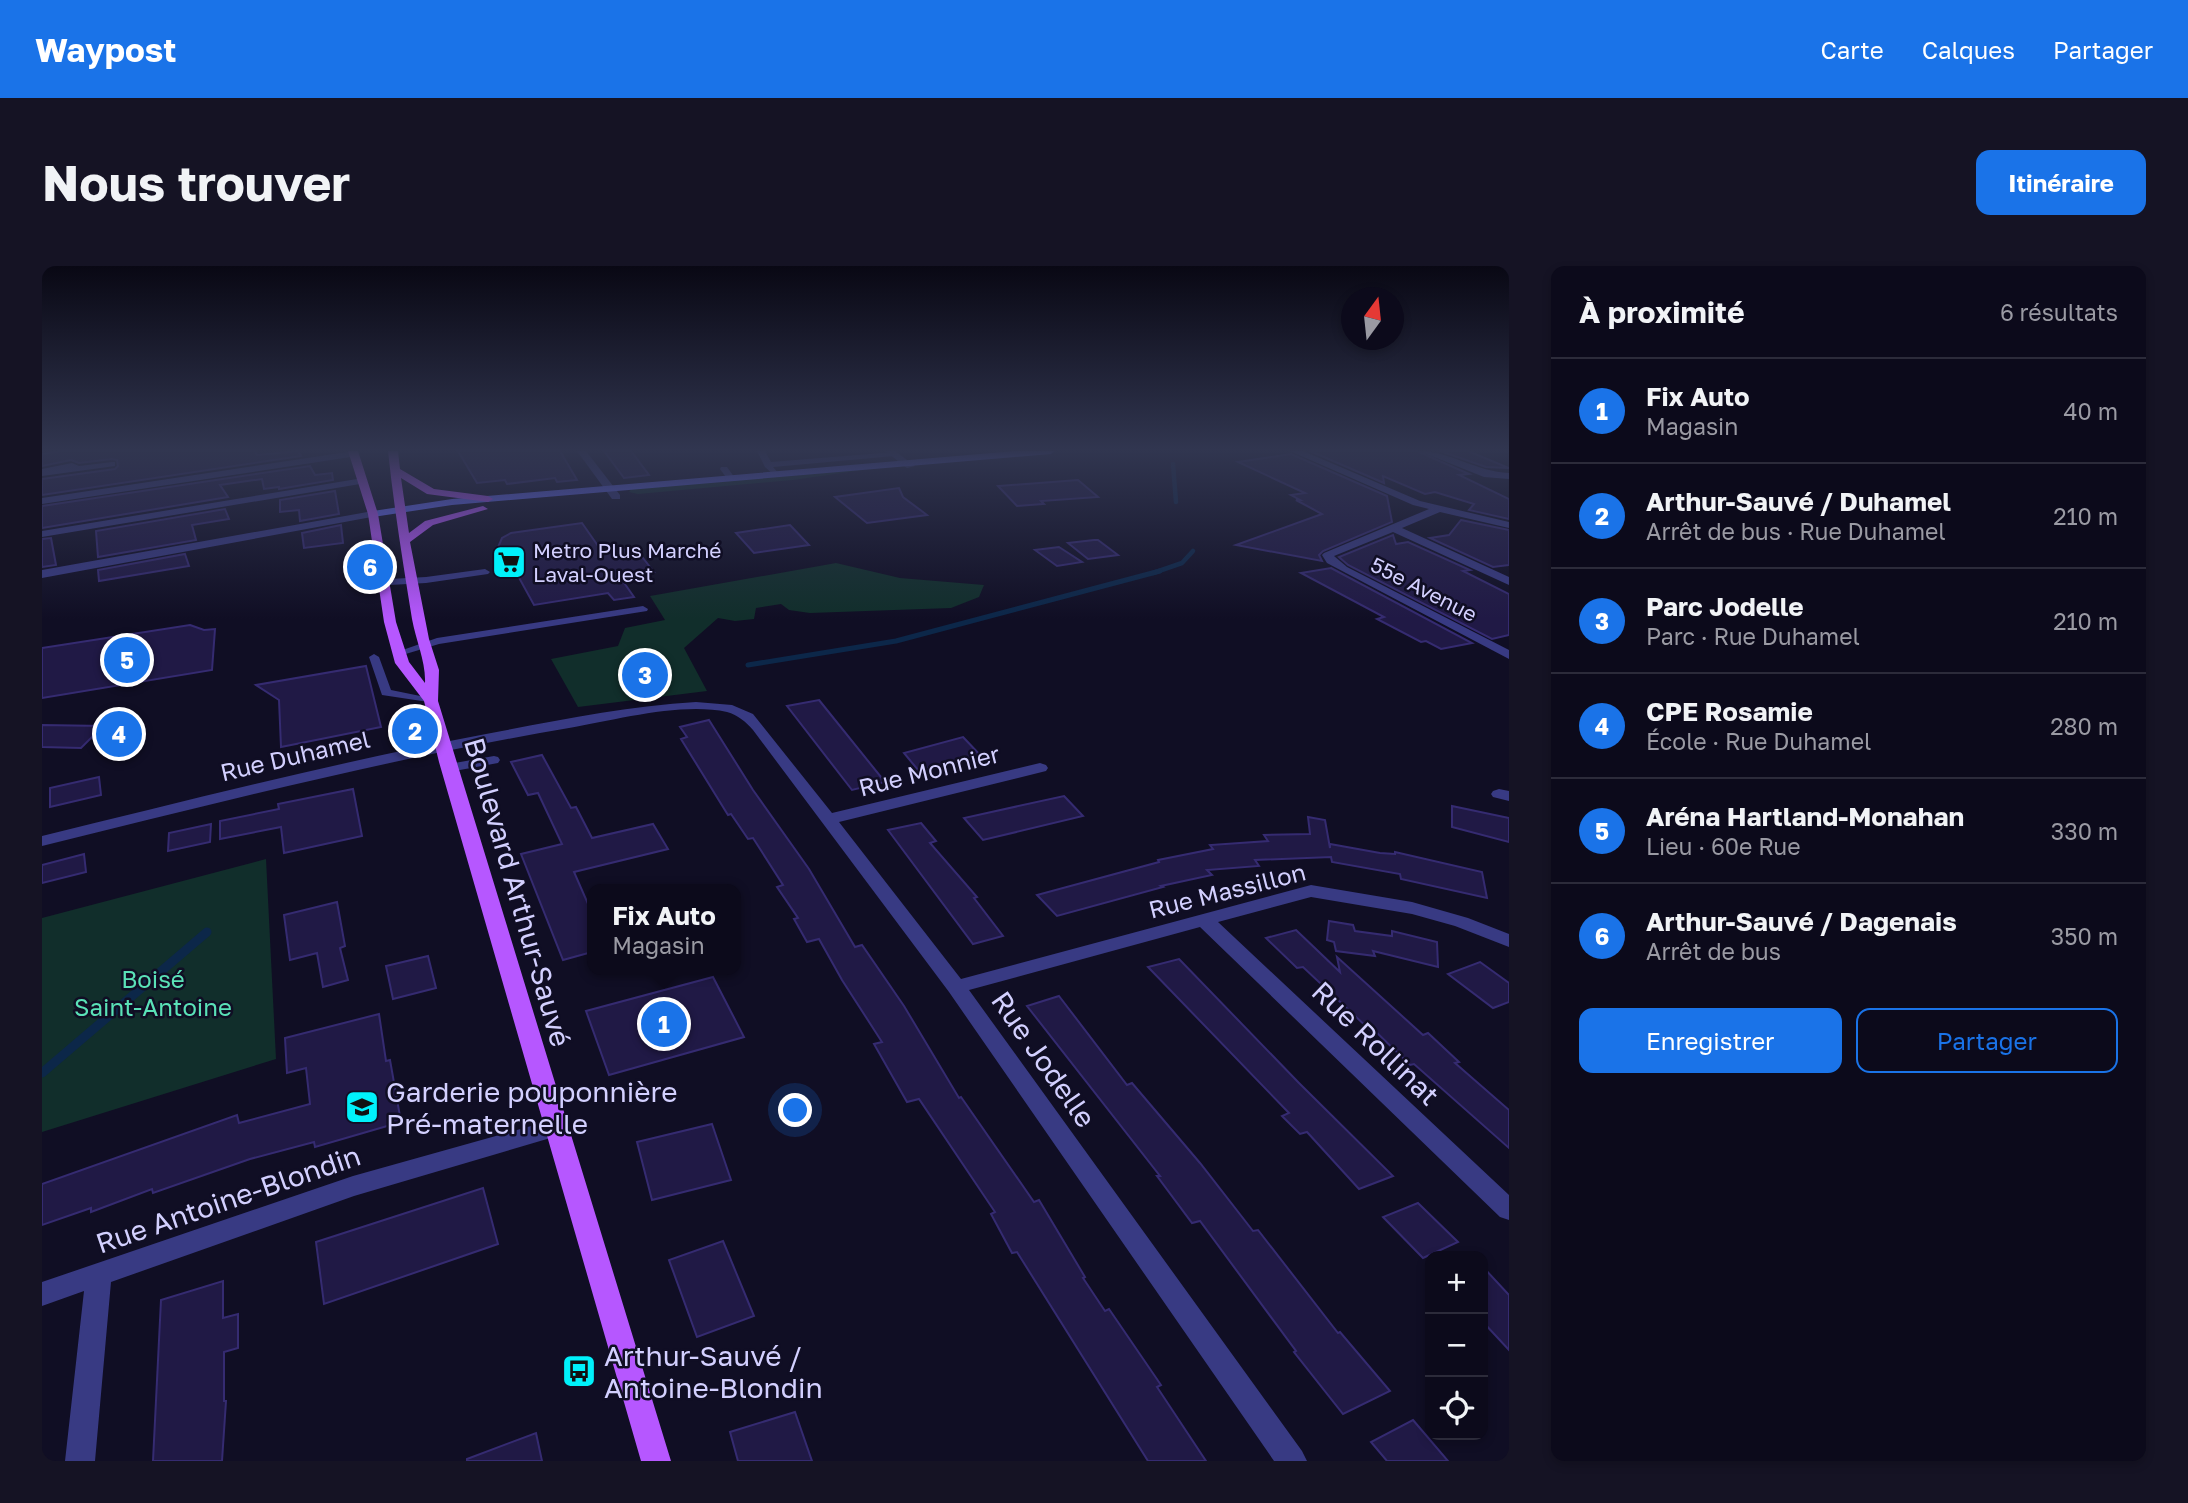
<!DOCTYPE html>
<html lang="fr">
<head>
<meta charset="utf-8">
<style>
	:root { --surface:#0c0a1b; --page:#151324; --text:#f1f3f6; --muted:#9a9aa3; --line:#2c2b3a; --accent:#1a73e8 }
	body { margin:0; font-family:"Golos Text",sans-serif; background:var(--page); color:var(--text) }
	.controls { position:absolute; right:21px; bottom:21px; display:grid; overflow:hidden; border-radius:14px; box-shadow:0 4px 10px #0003 }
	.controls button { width:63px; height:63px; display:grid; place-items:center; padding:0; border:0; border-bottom:2px solid var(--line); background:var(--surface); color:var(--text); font:35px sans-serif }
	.compass { position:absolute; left:1299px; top:21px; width:63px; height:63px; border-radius:50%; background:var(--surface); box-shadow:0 4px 10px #0003; rotate:15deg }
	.you { position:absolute; left:754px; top:845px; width:24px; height:24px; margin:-18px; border:5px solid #fff; border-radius:50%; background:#1a73e8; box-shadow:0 0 0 10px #1a73e833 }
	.badge { display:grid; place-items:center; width:46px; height:46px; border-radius:50%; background:var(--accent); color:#fff; font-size:23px; font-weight:700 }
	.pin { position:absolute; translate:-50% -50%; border:4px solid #fff; box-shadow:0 2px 7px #0006 }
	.popup { position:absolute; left:545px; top:618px; width:154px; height:91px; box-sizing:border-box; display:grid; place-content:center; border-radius:14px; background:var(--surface); filter:drop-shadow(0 2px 5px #0005); font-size:23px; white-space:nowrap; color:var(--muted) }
	.popup b { font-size:26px; color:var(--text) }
	.popup::after { content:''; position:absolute; left:50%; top:100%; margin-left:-14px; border:14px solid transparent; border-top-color:var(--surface) }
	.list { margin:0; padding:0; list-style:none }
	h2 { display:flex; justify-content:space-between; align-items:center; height:91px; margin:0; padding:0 28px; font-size:30px }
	h2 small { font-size:23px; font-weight:400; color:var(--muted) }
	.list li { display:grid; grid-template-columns:46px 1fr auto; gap:21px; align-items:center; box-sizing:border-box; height:105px; padding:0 28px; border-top:2px solid var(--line) }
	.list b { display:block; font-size:26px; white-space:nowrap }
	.list p { margin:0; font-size:23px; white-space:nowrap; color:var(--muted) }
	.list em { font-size:23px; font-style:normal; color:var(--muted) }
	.actions { display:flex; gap:14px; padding:21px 28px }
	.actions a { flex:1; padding:16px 0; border:2px solid var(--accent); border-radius:14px; text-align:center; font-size:24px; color:var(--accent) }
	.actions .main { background:var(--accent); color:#fff }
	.icon { flex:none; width:38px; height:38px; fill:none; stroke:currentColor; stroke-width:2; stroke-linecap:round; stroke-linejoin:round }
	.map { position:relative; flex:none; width:1467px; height:1195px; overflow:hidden; border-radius:14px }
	header { display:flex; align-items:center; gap:42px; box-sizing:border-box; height:98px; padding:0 35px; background:var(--accent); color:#fff }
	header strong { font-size:33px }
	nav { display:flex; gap:38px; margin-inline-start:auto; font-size:24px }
	.intro { display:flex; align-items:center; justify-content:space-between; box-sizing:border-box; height:168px; padding:0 42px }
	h1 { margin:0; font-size:49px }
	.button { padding:18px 32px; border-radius:14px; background:var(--accent); color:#fff; font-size:24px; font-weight:700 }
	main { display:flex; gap:42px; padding:0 42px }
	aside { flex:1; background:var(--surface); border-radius:14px; box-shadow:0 4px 10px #0003 }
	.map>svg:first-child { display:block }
</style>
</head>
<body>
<header>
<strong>Waypost</strong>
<nav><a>Carte</a><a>Calques</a><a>Partager</a></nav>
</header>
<div class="intro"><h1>Nous trouver</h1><a class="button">Itinéraire</a></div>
<main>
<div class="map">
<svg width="1467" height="1195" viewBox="0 0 1467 1195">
	<rect width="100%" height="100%" fill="#100e24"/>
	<g fill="#112e2b">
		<polygon points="828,203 751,214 596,228 587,226 589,223"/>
		<polygon points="794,297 858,312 942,319 937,331 909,342 768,347 747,344 739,338 714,342 712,353 693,355 676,352 642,382 665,425 536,441 509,393 576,380 583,362 623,354 608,330"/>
		<polygon points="224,593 234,793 0,866 0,652"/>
	</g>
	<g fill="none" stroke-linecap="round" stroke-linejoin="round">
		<g stroke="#0c2749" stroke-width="4.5">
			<polyline points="1131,198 1134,236"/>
			<polyline points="1111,307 1140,297 1151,285"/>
		</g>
		<polyline stroke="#0c2749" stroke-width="5" points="706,399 854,375 1118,305"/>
		<polyline stroke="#0c2749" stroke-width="9" points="0,807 165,666"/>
	</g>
	<g fill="#201945" stroke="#352b71" stroke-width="2">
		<polygon points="18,185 213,185 215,189 256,185 259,190 0,229 0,213 73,203 76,200 75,194 70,193 37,197 29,194 0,200 0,188"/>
		<polygon points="416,185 518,185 535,214 515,216 513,212 465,218 463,214 435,217"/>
		<polygon points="562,185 589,185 607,209 582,212"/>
		<polygon points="1268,185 1375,185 1427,208 1417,209 1467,233 1467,253 1427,244 1432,238 1393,226 1383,228 1341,210 1342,217"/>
		<polygon points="1398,185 1426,185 1467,202 1444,201"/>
		<polygon points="1249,188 1345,230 1350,256 1281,285 1277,289 1280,295 1194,279 1280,248 1254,234 1258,234 1249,229 1263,227 1196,196"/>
		<polygon points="268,200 273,209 290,207 291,214 237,223 237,221 222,223 220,213 178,219 186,231 0,262 0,240"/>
		<polygon points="1036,214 1056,231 999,235 1002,238 975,240 956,220"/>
		<polygon points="857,222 861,231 885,249 825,257 793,231"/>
		<polygon points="293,225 297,248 258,255 257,244 238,246 238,234"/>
		<polygon points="183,243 187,253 150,259 154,274 56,291 54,265"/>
		<polygon points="1419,254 1467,264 1467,299 1451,301 1388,272 1407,269"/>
		<polygon points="540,257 561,287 593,282 612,306 578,311 592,331 572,334 566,327 492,339 475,308 462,303 458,297 454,286 460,272 469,267"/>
		<polygon points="299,259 301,277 262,282 260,267"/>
		<polygon points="748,259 767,279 712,287 694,267"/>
		<polygon points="1351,269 1354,278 1366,276 1428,304 1421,305 1467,328 1467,369 1450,373 1306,299 1297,291"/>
		<polygon points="9,272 14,299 0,301 0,273"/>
		<polygon points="1052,274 1056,274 1076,289 1046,293 1026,277"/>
		<polygon points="1017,281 1040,296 1015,300 993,284"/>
		<polygon points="143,288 147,300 57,315 56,304"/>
		<polygon points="1289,302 1430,377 1399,383 1384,375 1379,376 1335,353 1342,351 1259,307"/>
		<polygon points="148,359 162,364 173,363 170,404 0,432 0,382"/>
		<polygon points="324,400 339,461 239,481 237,434 214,419"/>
		<polygon points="777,434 843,516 810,524 745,440"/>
		<polygon points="667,454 711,524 767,603 813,681 820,679 862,740 917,832 919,831 992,936 997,934 1043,1011 1041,1012 1063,1045 1067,1043 1119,1119 1115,1121 1164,1195 1106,1195 975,986 970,987 949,948 953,946 877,833 865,836 832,778 840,776 800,714 777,673 765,676 752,653 756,652 735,621 741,619 711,572 706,573 689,548 686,549 639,473 645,471 638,461"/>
		<polygon points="0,459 61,460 39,482 0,481"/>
		<polygon points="921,471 939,490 876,504 862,487"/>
		<polygon points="500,489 529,542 534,541 550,572 611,558 626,583 532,606 550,647 550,686 521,694 479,588 520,578 496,527 486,529 469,496"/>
		<polygon points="57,511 59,529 8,541 8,522"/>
		<polygon points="311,523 320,570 242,587 239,561 178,573 178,555 237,543 236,538"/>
		<polygon points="1022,530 1041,550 941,574 922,552"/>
		<polygon points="1410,540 1467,552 1467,576 1410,561"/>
		<polygon points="1266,551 1283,554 1288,582 1288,578 1338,587 1353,588 1353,586 1440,606 1445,632 1359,613 1358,608 1290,596 1289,591 1213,594 1217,600 1165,604 1170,609 1119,620 1121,621 1015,650 995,629 1117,596 1116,594 1171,583 1168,579 1226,575 1222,569 1268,568"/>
		<polygon points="879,557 894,575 888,577 935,631 932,632 961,670 931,678 846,564"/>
		<polygon points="169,558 168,576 126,585 127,567"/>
		<polygon points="42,588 44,606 0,617 0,599"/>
		<polygon points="295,636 303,680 298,682 306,714 281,721 275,687 248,694 242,649"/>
		<polygon points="1287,655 1311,659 1313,665 1350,670 1350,665 1395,676 1396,701 1331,685 1333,690 1294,685 1292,676 1285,674"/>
		<polygon points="1254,664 1298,706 1295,691 1381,769 1386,767 1417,796 1413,797 1467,844 1467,882 1372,798 1368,799 1331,763 1328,764 1261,701 1255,702 1224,672"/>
		<polygon points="386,690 394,722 351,733 344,700"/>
		<polygon points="1137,693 1257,817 1351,910 1317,923 1265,866 1258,868 1240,850 1247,847 1106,701"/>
		<polygon points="1438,696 1467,717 1467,736 1451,742 1406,708"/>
		<polygon points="671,711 702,771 567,809 544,745"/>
		<polygon points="1017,730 1085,819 1090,817 1158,897 1211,965 1216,964 1296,1067 1298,1066 1348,1125 1301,1148 1252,1086 1254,1085 1158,955 1150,957 1115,910 1118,910 985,740"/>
		<polygon points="337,748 344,795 348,794 359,856 273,881 272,876 208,893 111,927 110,923 49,946 49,942 0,959 0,918 195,849 197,857 268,838 264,802 245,807 243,772"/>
		<polygon points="670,858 689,914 610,934 595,876"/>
		<polygon points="441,922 456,978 282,1038 274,976"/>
		<polygon points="1376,937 1416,976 1381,992 1341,951"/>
		<polygon points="681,975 712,1050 655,1071 627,994"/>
		<polygon points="1441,1001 1467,1029 1467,1084 1441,1056"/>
		<polygon points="181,1015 181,1052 196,1048 196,1082 182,1086 182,1135 184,1135 180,1195 111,1195 119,1034"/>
		<polygon points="753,1146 770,1195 696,1195 688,1166"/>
		<polygon points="1371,1154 1406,1195 1345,1195 1329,1176"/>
		<polygon points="494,1167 500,1195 425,1195 425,1193"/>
	</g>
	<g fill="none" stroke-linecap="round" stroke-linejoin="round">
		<g fill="#383a83" fill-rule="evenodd">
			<polygon points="715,185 723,185 729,196 852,186 856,188 852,190 731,201 737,208 733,210 723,201"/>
			<polygon points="70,196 73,196 73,200 0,210 0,203 30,197 37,200"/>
			<polygon points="679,201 685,201 693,212 692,214 686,214 678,203"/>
			<polygon points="443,303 448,306 446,308 384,317 329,320 324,317 329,314 384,311"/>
			<polygon points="601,340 606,343 605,345 397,378 357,390 352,387 395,372"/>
			<polygon points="332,388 337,391 349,424 393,433 393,437 340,429 327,391"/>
			<polygon points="452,490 456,491 458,494 456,497 407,506 401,502 407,498"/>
		</g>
		<g fill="#383a83" fill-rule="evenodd">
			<polygon points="312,185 317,188 315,190 0,238 0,232"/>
			<polygon points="535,185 544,185 578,229 578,233 570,233"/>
			<polygon points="843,185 853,185 873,200 865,202"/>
			<polygon points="1248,185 1261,185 1378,235 1467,256 1467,262 1398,246 1360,262 1467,311 1467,319 1351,266 1292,290 1305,301 1467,384 1467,393 1285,297 1280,289 1282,287 1387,243 1371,239"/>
			<path d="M1377,185c31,0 58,21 90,22v6l-25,-2z"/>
			<polygon points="321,212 324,213 324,217 0,271 0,265"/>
			<polygon points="331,245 336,248 335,250 0,312 0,304"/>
			<path d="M654,436l36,3 21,9 79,99 208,-50 6,2 2,3 -2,3 -207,51 122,157 350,-94 101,17 56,16 41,16v13l-54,-21 -43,-12 -101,-17 -93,25 291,273v25l-9,-3 -300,-290 -231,63 333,461 5,10h-33l-325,-469 -196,-262c-7,-8 -15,-15 -26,-18 -46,-10 -111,8 -158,16 -177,30 -352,75 -527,118v-10c148,-36 295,-74 444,-102 69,-13 140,-28 210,-32z"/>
			<polygon points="1457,523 1467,525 1467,535 1451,531 1449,528 1451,525"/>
			<polygon points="514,853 522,856 525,862 522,868 312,930 69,1016 53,1195 23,1195 42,1025 0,1040 0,1016 311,910"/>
		</g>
		<polygon fill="#676cff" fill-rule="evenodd" points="973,185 1013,185 1009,188 410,239 331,251 326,248 331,245 410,233"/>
		<path fill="#b657ff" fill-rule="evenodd" d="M306,185h10l20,63 18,108 13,40 16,21c1,-21 -9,-42 -13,-64 -9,-56 -18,-111 -24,-168h10l2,18 34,20 54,7 5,3 -5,3 -61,-8 -26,-16 8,55 16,-12 58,-15 5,3 -55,16 -23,17 19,97 10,31 -1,31 233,760h-30l-202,-699 -15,-61 -29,-38 -11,-41 -16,-108z"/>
	</g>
	<linearGradient id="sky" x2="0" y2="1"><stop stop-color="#090814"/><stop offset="0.52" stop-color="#313650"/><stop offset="1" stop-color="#313650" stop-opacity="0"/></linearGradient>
	<rect width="1467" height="353" fill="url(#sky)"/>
	<defs>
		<g id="supermarket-square" transform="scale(1.75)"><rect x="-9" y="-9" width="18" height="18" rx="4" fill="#00f1fb" stroke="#100e24"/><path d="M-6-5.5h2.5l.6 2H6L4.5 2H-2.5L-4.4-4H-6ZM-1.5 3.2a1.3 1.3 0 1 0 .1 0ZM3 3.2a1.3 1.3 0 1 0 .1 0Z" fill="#111"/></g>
		<g id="school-square" transform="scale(1.75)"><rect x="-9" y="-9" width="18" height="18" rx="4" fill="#00f1fb" stroke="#100e24"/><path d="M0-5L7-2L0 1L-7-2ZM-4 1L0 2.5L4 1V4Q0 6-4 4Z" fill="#111"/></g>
		<g id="bus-square" transform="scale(1.75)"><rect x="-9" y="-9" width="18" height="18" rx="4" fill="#00f1fb" stroke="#100e24"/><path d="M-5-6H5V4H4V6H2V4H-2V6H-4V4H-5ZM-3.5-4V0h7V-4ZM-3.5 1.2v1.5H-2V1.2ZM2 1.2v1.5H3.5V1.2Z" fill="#111"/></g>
	</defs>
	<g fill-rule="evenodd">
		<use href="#supermarket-square" x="467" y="296"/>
		<use href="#school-square" x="320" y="841"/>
		<use href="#bus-square" x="537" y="1105"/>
	</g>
	<g text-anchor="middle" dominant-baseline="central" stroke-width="5" stroke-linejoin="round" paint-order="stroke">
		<g font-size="21" fill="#d3d0ff" stroke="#100e24" text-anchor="start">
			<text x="491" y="284">Metro Plus Marché<tspan x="491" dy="24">Laval-Ouest</tspan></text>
		</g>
		<g font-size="21" fill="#d3d0ff" stroke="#100e24">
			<text transform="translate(1382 323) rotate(27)">55e Avenue</text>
		</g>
		<g font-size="24" fill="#d3d0ff" stroke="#100e24">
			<text transform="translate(253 489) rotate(-13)">Rue Duhamel</text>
			<text transform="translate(887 504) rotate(-14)">Rue Monnier</text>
			<text transform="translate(1185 624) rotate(-14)">Rue Massillon</text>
		</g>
		<g font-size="24" fill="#5ae1b7" stroke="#100e24">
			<text x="111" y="712">Boisé<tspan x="111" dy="28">Saint-Antoine</tspan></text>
		</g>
		<g font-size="28" fill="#d3d0ff" stroke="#100e24">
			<text transform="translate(476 626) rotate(74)">Boulevard Arthur-Sauvé</text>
			<text transform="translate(1334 777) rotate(44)">Rue Rollinat</text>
			<text transform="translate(1002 793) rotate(55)">Rue Jodelle</text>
			<text transform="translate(186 933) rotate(-19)">Rue Antoine-Blondin</text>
		</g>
		<g font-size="28" fill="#d3d0ff" stroke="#100e24" text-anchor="start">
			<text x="344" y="825">Garderie pouponnière<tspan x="344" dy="32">Pré-maternelle</tspan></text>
			<text x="562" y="1089">Arthur-Sauvé /<tspan x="562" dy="32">Antoine-Blondin</tspan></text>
		</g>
	</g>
</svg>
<div class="controls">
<button>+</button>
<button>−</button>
<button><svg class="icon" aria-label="locate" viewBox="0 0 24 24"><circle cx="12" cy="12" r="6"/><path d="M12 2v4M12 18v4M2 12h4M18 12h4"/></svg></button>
</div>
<svg class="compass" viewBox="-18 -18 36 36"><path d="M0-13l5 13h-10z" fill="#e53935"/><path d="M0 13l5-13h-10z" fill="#9a9aa3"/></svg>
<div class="you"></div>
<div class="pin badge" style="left:622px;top:758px">1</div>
<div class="popup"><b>Fix Auto</b>Magasin</div>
<div class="pin badge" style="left:373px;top:465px">2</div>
<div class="pin badge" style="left:603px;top:409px">3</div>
<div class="pin badge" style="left:77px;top:468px">4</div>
<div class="pin badge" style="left:85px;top:394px">5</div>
<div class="pin badge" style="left:328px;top:301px">6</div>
</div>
<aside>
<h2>À proximité<small>6 résultats</small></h2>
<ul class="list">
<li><span class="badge">1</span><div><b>Fix Auto</b><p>Magasin</p></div><em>40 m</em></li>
<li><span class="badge">2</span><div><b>Arthur-Sauvé / Duhamel</b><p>Arrêt de bus · Rue Duhamel</p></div><em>210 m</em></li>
<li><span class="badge">3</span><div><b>Parc Jodelle</b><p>Parc · Rue Duhamel</p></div><em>210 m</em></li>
<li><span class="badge">4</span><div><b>CPE Rosamie</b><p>École · Rue Duhamel</p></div><em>280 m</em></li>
<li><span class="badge">5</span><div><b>Aréna Hartland-Monahan</b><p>Lieu · 60e Rue</p></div><em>330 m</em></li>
<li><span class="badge">6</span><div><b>Arthur-Sauvé / Dagenais</b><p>Arrêt de bus</p></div><em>350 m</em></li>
</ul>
<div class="actions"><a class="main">Enregistrer</a><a>Partager</a></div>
</aside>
</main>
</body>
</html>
